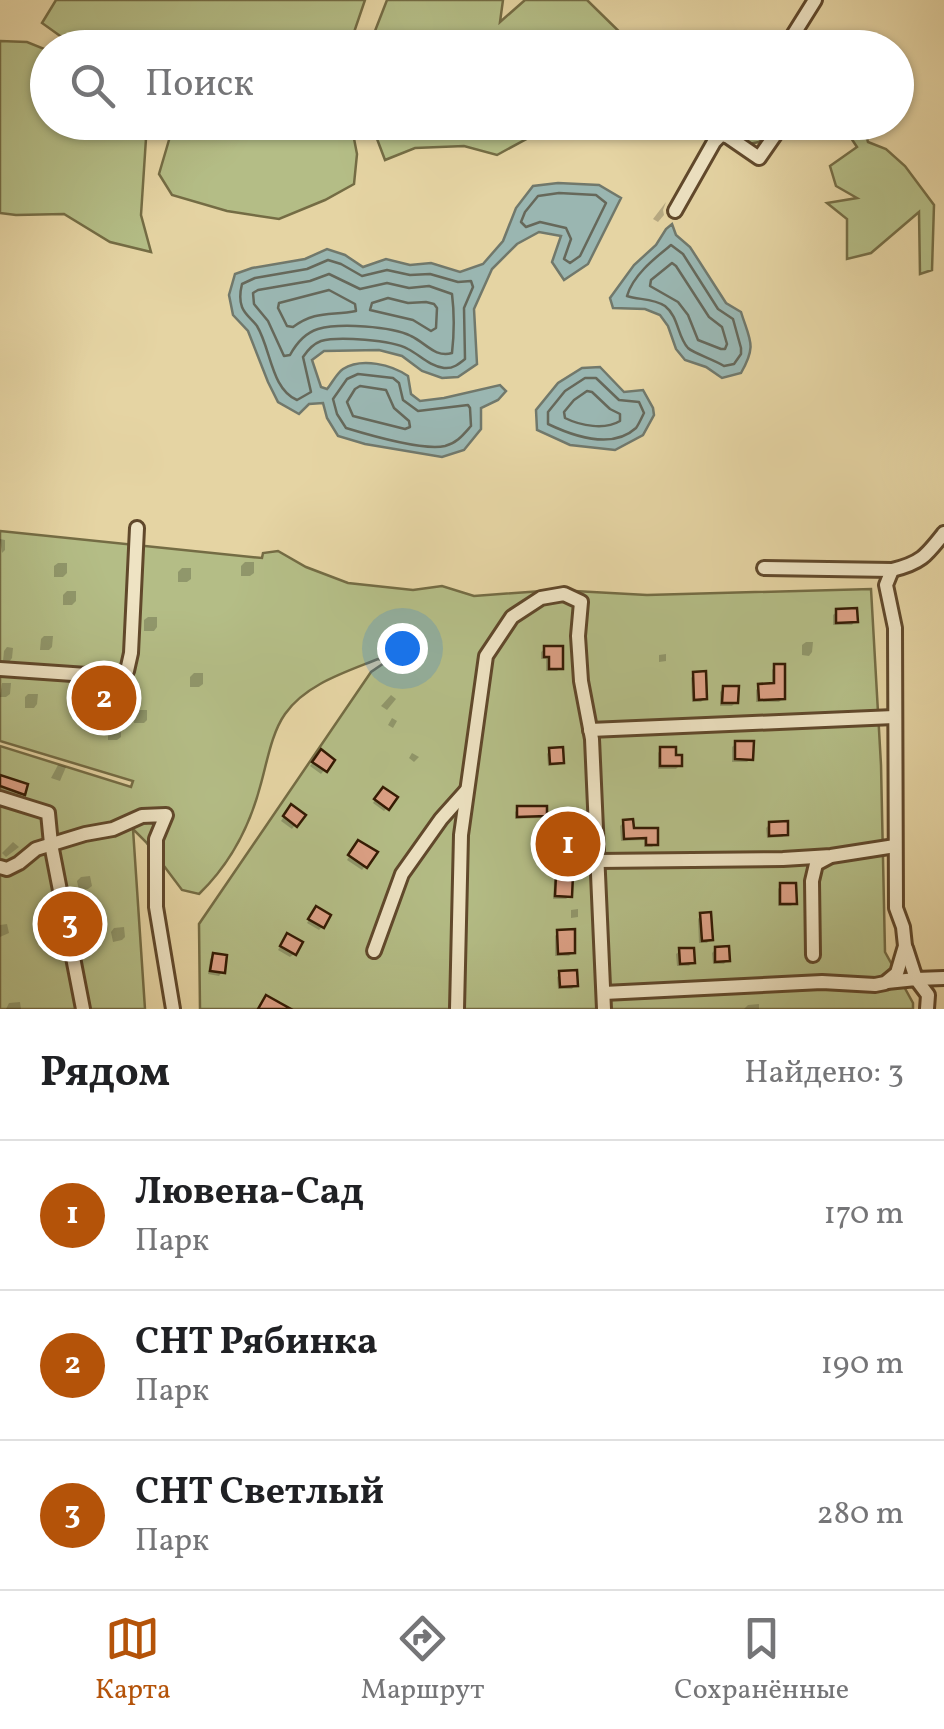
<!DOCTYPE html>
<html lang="ru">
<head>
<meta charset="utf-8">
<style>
	:root { --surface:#fff; --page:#f2f2f2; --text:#202124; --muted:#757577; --line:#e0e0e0; --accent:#b45309 }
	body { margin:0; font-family:Vollkorn,serif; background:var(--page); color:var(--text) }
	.you { position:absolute; left:402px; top:648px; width:35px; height:35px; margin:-25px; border:8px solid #fff; border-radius:50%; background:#1a73e8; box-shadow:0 0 0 15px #1a73e833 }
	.badge { display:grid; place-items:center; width:65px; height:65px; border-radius:50%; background:var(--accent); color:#fff; font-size:32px; font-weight:700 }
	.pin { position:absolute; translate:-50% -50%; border:5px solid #fff; box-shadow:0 2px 10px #0006 }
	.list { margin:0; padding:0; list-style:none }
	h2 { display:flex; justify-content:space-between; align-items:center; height:130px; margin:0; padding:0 40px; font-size:42px }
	h2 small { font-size:32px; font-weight:400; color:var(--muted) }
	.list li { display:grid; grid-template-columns:65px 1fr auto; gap:30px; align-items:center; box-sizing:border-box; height:150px; padding:0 40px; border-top:2px solid var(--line) }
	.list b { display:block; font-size:38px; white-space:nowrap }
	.list p { margin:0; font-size:32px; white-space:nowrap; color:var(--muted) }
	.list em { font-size:32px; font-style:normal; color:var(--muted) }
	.icon { flex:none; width:55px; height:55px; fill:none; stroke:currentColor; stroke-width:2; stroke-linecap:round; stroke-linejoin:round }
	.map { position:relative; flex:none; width:944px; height:1009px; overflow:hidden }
	.search { position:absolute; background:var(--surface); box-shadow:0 2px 8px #0004; left:30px; right:30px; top:30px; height:110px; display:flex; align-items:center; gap:25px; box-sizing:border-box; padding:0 35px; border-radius:55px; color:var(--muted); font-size:38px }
	.sheet { height:580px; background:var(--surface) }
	nav { display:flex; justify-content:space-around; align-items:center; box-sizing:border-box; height:140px; border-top:2px solid var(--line); background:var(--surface); font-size:28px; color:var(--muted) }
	nav a { display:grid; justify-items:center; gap:5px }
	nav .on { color:var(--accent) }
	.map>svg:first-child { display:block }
</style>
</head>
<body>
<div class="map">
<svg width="944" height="1009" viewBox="0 0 944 1009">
	<rect width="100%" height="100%" fill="#e5d4a3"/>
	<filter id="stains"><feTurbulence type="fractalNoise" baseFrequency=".002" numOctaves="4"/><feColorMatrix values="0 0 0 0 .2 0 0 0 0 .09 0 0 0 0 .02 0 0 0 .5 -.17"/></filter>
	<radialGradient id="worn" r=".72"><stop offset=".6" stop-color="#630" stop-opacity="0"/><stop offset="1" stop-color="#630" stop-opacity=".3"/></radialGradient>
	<g fill="#b4bd86" stroke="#746c44" stroke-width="2.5">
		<polygon points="56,0 365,0 349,47 77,48 42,23"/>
		<polygon points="387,0 503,0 500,22 525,0 587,0 635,47 371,47 373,36"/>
		<polygon points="0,41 27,42 47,50 48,122 147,123 141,215 151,252 110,242 64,214 16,215 0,213"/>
		<path d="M741,122l17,1 -2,3 11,7 -8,9 -10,2c-9,-6 -13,-10 -8,-22z"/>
		<polygon points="174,123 351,123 357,154 354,184 325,200 279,219 227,211 172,195 159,174"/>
		<polygon points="371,123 537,123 530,137 497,155 464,146 415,148 385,160"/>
		<path d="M589,123l101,-1 1,1c-32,13 -71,14 -102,0z"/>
		<polygon points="841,123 863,123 868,142 886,149 905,166 934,205 932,270 920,274 919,212 871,253 847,259 847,219 827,203 857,198 836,186 830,166 857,147"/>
		<path d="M0,531l262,27 1,-5 15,-2 28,16 42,16 65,7 29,-4 32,10 82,-6 91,5 224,-6 10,176 4,187 28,51v6h-713l-1,-85 172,-252 16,-11 -9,-2c-32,13 -72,25 -93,55 -14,20 -18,49 -25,73 -11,41 -30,77 -61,107l-17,-4 -36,-48 -13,-13 12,180h-145v-263l131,41 2,-6 -133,-40z"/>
	</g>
	<g fill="#9ab6b1" stroke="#71786b" stroke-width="2.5">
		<path d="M558,183l41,2 22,13 -33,66 -24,16 -12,-18 9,-26 -22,-4 -22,12 -25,25 -18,40 3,55 -19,13 -16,1 -20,-7 -20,-15 -23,-6 -55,1 -12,9 9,27 6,2c5,-6 10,-16 16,-20 19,-12 49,-4 65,7l3,18 9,7 24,-3 56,-13 6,6 -8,9 -17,8v21l-17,21 -22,7 -77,-13 -27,-8 -11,-18 -4,-15 -14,1 -10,10 -21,-12 -10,-20 -20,-51 -15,-16 -4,-20 6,-21 17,-6 53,-9 22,-10 18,6 18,12 23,-8 24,6 21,-2 29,9 23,-8 20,-23 13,-33 17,-22z"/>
		<path d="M672,224l4,11 14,12 36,56 15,9c9,29 16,33 0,61l-19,5 -16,-11 -21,-7 -9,-11 -8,-23 -8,-11 -15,-6 -32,-1 -3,-10 24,-33 22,-20 10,-16z"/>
		<polygon points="600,367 624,392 643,390 653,408 654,415 643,435 615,450 570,445 537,430 536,410 558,383 582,368"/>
	</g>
	<g fill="#0003">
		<polygon points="666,202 663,210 664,215 658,222 653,219"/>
		<polygon points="0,539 5,540 5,550 2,553"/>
		<polygon points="245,562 254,562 254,573 250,576 241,576 241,566"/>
		<polygon points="58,563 67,563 67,573 63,577 54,577 54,566"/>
		<polygon points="182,568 191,568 191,579 187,582 178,582 178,572"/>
		<polygon points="67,591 76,591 76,601 72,605 63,605 63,595"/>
		<polygon points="837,612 855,621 852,625 833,625 833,615"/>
		<polygon points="148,617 157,617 157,627 154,631 144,631 144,620"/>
		<polygon points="44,636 53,636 52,647 49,650 40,650 41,639"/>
		<polygon points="806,642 813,642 812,652 809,656 802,655 802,645"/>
		<polygon points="7,647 13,648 12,658 9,662 3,661 4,651"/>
		<polygon points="545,649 560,668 557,671 546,671 546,659 541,659 541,652"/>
		<polygon points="666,654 666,661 659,662 659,655"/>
		<polygon points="775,666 783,698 779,702 756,702 756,690 760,686 772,686 772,670"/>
		<polygon points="194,673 203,673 203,684 199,687 190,687 190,677"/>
		<polygon points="694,674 705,698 701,702 692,702 691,678"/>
		<polygon points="2,683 11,683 10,694 6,697 0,697"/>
		<polygon points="724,688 736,702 732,706 720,706 720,692"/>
		<polygon points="28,694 38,694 37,704 34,708 25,708 25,697"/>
		<polygon points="391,695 396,699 387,710 381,706"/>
		<polygon points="138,710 147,710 147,720 144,723 134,723 135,713"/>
		<polygon points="392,718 397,721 393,728 388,725"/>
		<polygon points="112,727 121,727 121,737 117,740 108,740 108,730"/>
		<polygon points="736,744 751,759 747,762 732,762 732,747"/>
		<polygon points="661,749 680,765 676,769 658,769 658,753"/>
		<polygon points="550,750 562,762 558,765 548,766 547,754"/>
		<polygon points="412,753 419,757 414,762 409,758"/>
		<polygon points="318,756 332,761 321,774 310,766"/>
		<polygon points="58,765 66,767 60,781 51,778"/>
		<polygon points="0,775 23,794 19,797 0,792"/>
		<polygon points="380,793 387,808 384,811 373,803"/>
		<polygon points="518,809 545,815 541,818 515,819 515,812"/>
		<polygon points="288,811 295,825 292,829 281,821"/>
		<polygon points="624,822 632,830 655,830 655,844 652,847 644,847 644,840 621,841 620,826"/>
		<polygon points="770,824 786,834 782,837 767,838 766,828"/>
		<polygon points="13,842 19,847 6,857 2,853"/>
		<polygon points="356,846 365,866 362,870 347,860"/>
		<polygon points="90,876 92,886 88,889 79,891 77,881 81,877"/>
		<polygon points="557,877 570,896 566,899 553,899 554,881"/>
		<polygon points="781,885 794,903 791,906 778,906 778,889"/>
		<polygon points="83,909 85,919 82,922 73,924 71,914 75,911"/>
		<polygon points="578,909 578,917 571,918 571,910"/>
		<polygon points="313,913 322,927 319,930 307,923"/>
		<polygon points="701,915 710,939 707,943 699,943 698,919"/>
		<polygon points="7,924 9,933 0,937 0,925"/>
		<polygon points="124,927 125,937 122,940 113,942 111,932 114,928"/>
		<polygon points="558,932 573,952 569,956 555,956 555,936"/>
		<polygon points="284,940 294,954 290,957 278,950"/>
		<polygon points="716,949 727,960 724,964 713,964 712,953"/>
		<polygon points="680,951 692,962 689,966 677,966 676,954"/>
		<polygon points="213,956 222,972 219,976 208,974 210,959"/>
		<polygon points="561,974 575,985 572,989 558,989 557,977"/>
		<polygon points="20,1002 21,1009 6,1009 9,1003"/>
		<polygon points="759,1004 759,1009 744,1009 748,1005"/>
	</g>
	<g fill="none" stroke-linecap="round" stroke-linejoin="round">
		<g stroke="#66685a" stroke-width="2.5">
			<polygon points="559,193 596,195 606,203 580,256 570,263 564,259 571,239 566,228 540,222 526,227 521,222 525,212 538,196"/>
			<path d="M671,245l12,9 35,55 15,10 8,29v6l-7,10 -10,2c-9,-6 -31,-13 -36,-18 -11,-12 -9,-31 -23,-42 -12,-8 -27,-6 -38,-10 6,-21 28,-38 44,-51z"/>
			<path d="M328,260l13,4 21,12 25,-6 23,5 20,-1 28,8 13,-1 2,6 -9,21 1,51c-6,5 -12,10 -21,9 -15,-2 -24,-13 -36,-19 -16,-9 -70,-13 -87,-8 -8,3 -14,10 -18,16l8,35 -14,8c-26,-11 -26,-51 -40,-74 -5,-7 -12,-11 -15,-19 -3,-8 -2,-15 0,-23l13,-6 52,-9z"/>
			<polygon points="672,263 676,266 709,317 722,327 727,344 725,349 721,349 698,340 688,315 678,302 650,286 651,280"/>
			<path d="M329,274l31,15 27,-6 22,5 20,-2 23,8c2,16 2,41 0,59 -17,5 -26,-10 -41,-17 -20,-10 -72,-13 -93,-7 -13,4 -22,15 -28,26l-6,1 -16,-35 -14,-17 -1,-11 5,-3 52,-9z"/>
			<path d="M329,290l26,14 1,7c-25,5 -40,-1 -63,16l-6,-1 -9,-18 1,-5z"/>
			<polygon points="388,298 408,303 426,302 434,304 437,308 436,328 431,331 413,320 370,310 372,303"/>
			<path d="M358,374l35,4 6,5 4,17 15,11 50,-6 2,3 1,18c-8,9 -14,17 -26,20 -23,5 -76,-11 -99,-18l-9,-14 -4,-15 14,-20z"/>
			<path d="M585,378h11l23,22 20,2 5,11c-1,2 -6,13 -8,15 -24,22 -63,8 -88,-4v-12l17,-21z"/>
			<polygon points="360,386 386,390 394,408 409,421 410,427 405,429 353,416 347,402 355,389"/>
			<path d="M587,391l5,1 18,17 10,5v7c-15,9 -39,5 -55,-3l-1,-6 10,-12z"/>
		</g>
	</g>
	<g fill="#dda186" stroke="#331a03" stroke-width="2.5">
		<polygon points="857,608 858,622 836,623 836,609"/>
		<polygon points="544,646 563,646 563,669 549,669 549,657 544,657"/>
		<polygon points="774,664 785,664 785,699 759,700 758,684 774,683"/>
		<polygon points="706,671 707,699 694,700 693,672"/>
		<polygon points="723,686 739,686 738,703 722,703"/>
		<polygon points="735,741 754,741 753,760 735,759"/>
		<polygon points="563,747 564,763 550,764 549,748"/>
		<polygon points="660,747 676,747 676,755 682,755 682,766 660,766"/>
		<polygon points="321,749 335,760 327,772 312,762"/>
		<polygon points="0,775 28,784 25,795 0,786"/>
		<polygon points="383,787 398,797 389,810 374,799"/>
		<polygon points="291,804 306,815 297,827 283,816"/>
		<polygon points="517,806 547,806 547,816 517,817"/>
		<polygon points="633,819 634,828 658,828 658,845 646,845 646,838 624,839 623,820"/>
		<polygon points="788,821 788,835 769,836 769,822"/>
		<polygon points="358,840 378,852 367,868 348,855"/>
		<polygon points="556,875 573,875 572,897 555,896"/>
		<polygon points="780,883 796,883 797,904 780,904"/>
		<polygon points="316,906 331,915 324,928 308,919"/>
		<polygon points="711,912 713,940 702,941 700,913"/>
		<polygon points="575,929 575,953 558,954 557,930"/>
		<polygon points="287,933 303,942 296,955 280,946"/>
		<polygon points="729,946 730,961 715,962 715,947"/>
		<polygon points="679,948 694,948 695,963 680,964"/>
		<polygon points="213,953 227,955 225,973 210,971"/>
		<polygon points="577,970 578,986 560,987 559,971"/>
		<polygon points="266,995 291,1009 258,1009"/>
	</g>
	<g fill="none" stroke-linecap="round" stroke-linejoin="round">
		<g stroke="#60482b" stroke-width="18">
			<g id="minor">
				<polyline points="785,48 815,0"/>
				<polyline points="727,136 759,158 784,122"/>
				<polyline points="675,211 714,142 721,135 727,136 736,122"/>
				<path d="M764,568l128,2c29,-7 34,-14 52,-37"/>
				<polyline points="0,669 116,677 127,671 131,653 137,528"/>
				<polyline points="590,730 894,717"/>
				<polyline points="0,798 48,813 51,844 83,1009"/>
				<polyline points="597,861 783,859 831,856 895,846"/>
				<polyline points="0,867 7,869 19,863 36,849 85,834 113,829 142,816 166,815 156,839 156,907 173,1009"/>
				<polyline points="906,948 916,979 944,978"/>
				<polyline points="374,951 402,874 441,819 466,791"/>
				<polyline points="813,955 812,881 816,864 829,857"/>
				<polyline points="887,982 916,979 928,995 927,1009"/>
				<polyline points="604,993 822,982 875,985 885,983 897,973 905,946 903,927 896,908 895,628 886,585 892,570"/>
				<polyline points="457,1009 461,835 486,656 512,617 541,598 564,594 581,602 578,636 581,681 592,739 604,1009"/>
			</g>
		</g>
		<use href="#minor" stroke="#eee3c3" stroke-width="12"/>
	</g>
	<rect width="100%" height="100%" filter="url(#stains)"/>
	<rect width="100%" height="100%" fill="url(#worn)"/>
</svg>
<div class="you"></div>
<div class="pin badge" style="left:568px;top:844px">1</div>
<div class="pin badge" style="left:104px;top:698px">2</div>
<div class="pin badge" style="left:70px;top:924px">3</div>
<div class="search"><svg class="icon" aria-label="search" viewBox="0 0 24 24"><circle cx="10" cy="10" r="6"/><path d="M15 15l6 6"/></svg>Поиск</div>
</div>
<section class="sheet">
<h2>Рядом<small>Найдено: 3</small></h2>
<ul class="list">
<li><span class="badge">1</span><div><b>Лювена-Сад</b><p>Парк</p></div><em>170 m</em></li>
<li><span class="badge">2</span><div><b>СНТ Рябинка</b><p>Парк</p></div><em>190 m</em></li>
<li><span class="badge">3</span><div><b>СНТ Светлый</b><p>Парк</p></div><em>280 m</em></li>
</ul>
</section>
<nav>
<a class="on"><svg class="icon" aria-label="map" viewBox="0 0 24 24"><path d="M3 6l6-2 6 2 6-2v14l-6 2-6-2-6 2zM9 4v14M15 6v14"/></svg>Карта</a>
<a><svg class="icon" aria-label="directions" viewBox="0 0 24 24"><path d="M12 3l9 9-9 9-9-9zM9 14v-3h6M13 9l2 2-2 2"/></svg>Маршрут</a>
<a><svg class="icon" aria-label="saved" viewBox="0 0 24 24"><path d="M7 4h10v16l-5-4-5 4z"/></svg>Сохранённые</a>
</nav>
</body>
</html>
